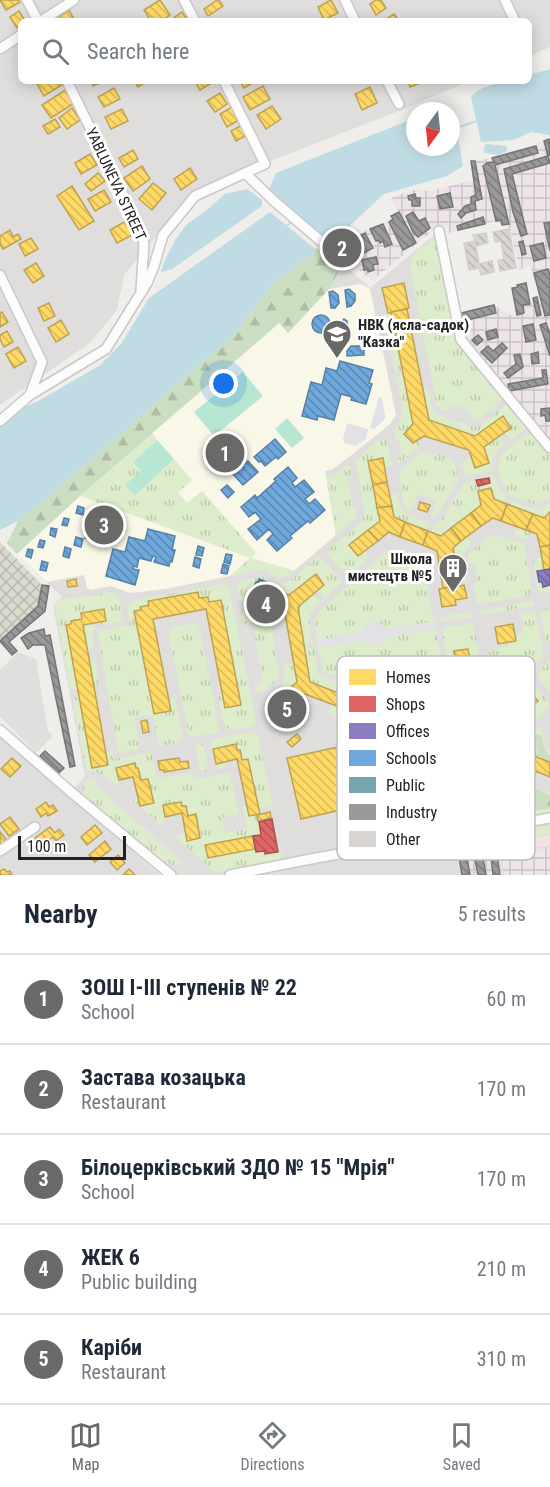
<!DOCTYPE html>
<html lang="en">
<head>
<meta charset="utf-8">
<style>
	:root { --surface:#fff; --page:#f6f6f7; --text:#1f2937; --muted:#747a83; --line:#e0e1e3; --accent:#6a6968 }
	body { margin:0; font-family:"Roboto Condensed",sans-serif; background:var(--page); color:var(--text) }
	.compass { position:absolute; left:406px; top:102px; width:54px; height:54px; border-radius:50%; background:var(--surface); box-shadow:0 3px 15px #0003; rotate:195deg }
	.scale { position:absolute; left:18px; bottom:15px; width:108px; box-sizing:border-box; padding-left:6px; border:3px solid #222; border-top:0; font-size:16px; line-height:21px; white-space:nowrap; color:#222; -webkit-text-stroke:4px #fff; paint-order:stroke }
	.you { position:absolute; left:224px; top:384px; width:21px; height:21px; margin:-15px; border:4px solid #fff; border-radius:50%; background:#1a73e8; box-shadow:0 0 0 9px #1a73e833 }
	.badge { display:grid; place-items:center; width:39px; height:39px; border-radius:50%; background:var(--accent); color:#fff; font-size:20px; font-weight:700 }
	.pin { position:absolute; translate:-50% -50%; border:3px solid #fff; box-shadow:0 2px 6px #0006 }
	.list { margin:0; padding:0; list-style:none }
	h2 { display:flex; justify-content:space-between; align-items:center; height:78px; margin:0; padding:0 24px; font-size:26px }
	h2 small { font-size:20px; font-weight:400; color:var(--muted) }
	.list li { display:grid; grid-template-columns:39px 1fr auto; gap:18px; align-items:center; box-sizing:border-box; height:90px; padding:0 24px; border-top:2px solid var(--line) }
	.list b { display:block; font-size:22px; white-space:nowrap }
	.list p { margin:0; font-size:20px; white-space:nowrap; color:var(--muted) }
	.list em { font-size:20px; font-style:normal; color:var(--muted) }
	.icon { flex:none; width:33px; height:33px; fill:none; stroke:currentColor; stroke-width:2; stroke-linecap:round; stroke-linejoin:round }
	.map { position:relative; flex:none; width:550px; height:875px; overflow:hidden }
	.search { position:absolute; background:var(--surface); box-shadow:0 3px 15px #0003; left:18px; right:18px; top:18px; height:66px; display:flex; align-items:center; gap:15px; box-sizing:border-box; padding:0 21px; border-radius:9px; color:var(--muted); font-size:22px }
	.sheet { height:528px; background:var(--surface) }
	nav { display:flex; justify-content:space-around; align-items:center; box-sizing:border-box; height:84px; border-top:2px solid var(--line); background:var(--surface); font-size:16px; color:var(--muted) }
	nav a { display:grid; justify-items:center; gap:3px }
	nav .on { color:var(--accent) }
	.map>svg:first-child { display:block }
</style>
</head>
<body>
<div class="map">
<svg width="550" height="875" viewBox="0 0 550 875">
	<defs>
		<pattern id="industrial-grid" width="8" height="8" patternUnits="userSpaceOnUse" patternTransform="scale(1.5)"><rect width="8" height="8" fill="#ede4e9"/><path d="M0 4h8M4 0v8" fill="none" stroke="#cbc3c8"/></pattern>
		<pattern id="construction-cross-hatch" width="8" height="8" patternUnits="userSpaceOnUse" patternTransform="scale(1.5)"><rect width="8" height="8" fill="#d9d9cd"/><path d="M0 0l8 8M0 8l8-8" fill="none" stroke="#babab0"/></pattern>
		<pattern id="grass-tufts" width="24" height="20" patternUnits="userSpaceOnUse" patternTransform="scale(1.5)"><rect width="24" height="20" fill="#ddeccb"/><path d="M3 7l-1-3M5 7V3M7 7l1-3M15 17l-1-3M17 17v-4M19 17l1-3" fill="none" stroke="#bdcaae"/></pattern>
		<pattern id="forest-firs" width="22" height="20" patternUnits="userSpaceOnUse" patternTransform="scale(1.5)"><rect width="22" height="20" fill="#cbdec1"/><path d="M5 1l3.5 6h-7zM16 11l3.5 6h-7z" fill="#aebea6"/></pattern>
		<pattern id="homes-back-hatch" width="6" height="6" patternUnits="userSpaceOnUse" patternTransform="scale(1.5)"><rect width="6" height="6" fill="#ffd966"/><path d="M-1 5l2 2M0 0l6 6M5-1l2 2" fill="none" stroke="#daba58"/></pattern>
		<pattern id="shops-back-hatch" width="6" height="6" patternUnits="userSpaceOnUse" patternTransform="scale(1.5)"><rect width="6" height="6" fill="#e06666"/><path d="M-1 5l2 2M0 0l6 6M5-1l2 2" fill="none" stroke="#b55454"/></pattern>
		<pattern id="offices-back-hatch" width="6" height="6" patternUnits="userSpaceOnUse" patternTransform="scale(1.5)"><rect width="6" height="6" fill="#8e7cc3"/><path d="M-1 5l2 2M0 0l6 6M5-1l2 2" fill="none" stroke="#74659e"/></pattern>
		<pattern id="schools-back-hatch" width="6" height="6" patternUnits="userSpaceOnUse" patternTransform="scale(1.5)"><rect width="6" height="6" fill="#6fa8dc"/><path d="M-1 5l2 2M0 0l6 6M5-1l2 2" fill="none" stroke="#5b88b2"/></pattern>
		<pattern id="public-back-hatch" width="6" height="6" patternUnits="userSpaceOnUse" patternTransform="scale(1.5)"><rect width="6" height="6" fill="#76a5af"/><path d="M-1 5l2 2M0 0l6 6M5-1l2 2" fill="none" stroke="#60868e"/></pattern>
		<pattern id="industry-back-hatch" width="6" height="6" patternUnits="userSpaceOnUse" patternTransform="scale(1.5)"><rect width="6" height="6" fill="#999"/><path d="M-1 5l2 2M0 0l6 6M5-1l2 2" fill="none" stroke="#7c7c7c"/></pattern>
		<pattern id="building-back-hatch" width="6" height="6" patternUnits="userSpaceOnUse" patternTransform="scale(1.5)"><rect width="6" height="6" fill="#d7d4d2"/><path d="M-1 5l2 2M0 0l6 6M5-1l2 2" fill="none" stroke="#b8b6b4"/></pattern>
	</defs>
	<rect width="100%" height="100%" fill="#f0eeeb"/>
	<g fill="#dfdedc">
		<polygon points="0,0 550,0 550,47 529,56 529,21 21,21 21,81 469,81 404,109 219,181 154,239 124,275 117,310 90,343 0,405"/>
		<polygon points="439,231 461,340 550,448 550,875 171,875 71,792 85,776 53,606 62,597 17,554 329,289 343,264 370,288"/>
		<polygon points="0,735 69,796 160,875 0,875"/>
	</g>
	<polygon fill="#f1e3e1" points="550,835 550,845 526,849 524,840"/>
	<g fill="url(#industrial-grid)">
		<polygon points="549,139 550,142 550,444 461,334 458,313 494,305 511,315 524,313 523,305 529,298 539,296 530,266 519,270 510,228 496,221 449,233 447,226 438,226 372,281 348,260 355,255 352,251 357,246 354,239 364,231 393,220 391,216 399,212 391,199 394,196 413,190 430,191 473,180 471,161 492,158 536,146 536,143"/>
		<polygon points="496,836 502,875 460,875 455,842"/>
		<polygon points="550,847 550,875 504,875 501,855"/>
	</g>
	<polygon fill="#f8f7e8" points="361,284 370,289 396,415 390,424 349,457 333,469 325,471 336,535 294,571 251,558 230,576 165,589 131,593 111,586 90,590 87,588 84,575 47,582 17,554 80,496 280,323 288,333 329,289"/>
	<polygon fill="url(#construction-cross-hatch)" points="0,542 42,585 38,606 0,641"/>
	<g fill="url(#grass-tufts)">
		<path d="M432,239h5l18,94 48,64 -1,3 -21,18 -7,3 -3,-1 -1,-2 2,-7 -24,-2 -4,2 -3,-1 -4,-5 -27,-140c2,-12 13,-18 22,-26z"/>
		<polygon points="391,312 403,371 395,373 384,314"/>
		<path d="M404,376l9,48 -9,10 8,9 7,-4 1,4 -1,4 -20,17 -2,-3 4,-5 -2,-17h-4v-11c14,-12 4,-34 1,-50z"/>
		<polygon points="425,388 430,391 432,408 437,415 473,427 479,426 508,403 527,426 526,428 511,440 505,432 511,427 503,416 475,436 429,420 423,389"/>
		<path d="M152,433l5,7 -24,22 8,9 -7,24 40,-36 18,21 -14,13 9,10 15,-12 54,62 -5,5 43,13c-19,16 -19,-2 -35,-1 -10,1 -19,5 -29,6l20,-18 -170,-62z"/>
		<path d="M532,433l2,1 16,18v44l-7,6 -7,2c-8,-3 -19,-5 -26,-10 -10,-8 -16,-28 -8,-39 5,-7 22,-18 30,-22z"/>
		<path d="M499,436l6,8c-9,7 -14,14 -12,26l-28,7 -3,-15 9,-6 5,12 13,-4 -5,-17z"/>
		<path d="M385,438l2,4 5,24 -8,2 -16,-7 12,60 -31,24 9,11 7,-5 4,6 -17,17 -5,1 -19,-19 -1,-6 33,-26 4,-9v-6l-8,-47c6,-9 19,-20 29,-24z"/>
		<path d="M426,452c20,5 33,3 32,28l-21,35 -3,3h-4l7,-17 -19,-7 -7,17c-2,-1 -3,-1 -5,-2 -3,-4 -8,-33 -6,-37 3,-8 19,-19 26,-20z"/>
		<polygon points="347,465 350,466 351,475 347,479 358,514 356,518 336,535 326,476 334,475"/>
		<polygon points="494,476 499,489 507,498 505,503 494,499 491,488 478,491 481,505 441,536 431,532 434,525 442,520 464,483 476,480 478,486 489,483 489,478"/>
		<path d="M397,494c4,23 12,21 32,29l-2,7 -33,-13 -4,-22z"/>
		<path d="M512,500c15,6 25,15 38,2v10l-6,6 -34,-13z"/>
		<polygon points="517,527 533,532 527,540 514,535"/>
		<polygon points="493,534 523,544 525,547 532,591 529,595 481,604 477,602 473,585 478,581 474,563 469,564 468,559 469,553"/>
		<path d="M467,537l5,6c-14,12 -9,21 -6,38l-7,1 -6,-34z"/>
		<path d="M392,549c12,3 26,7 32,18l17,94c0,15 -3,25 -15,35 -6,6 -9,8 -18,7l-83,-31 -3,-5c-2,-15 -11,-41 -4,-54l67,-61z"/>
		<polygon points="318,557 323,560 342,581 341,583 325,598 318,590 324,585 316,574 289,595 278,592 278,590 275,589 276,586 271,583 274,581 282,583 287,583"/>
		<polygon points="542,557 544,570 542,582 543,587 550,585 550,592 541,594 538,591 533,563 535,559"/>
		<polygon points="259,577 266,578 268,582 259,579 258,582 255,582 253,588 256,590 255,593 257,594 256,597 258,598 257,602 260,603 258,609 239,600 237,587 240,582"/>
		<polygon points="224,584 229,587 256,721 254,727 231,730 224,727 218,694 222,693 225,708 241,705 208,597 199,598 198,592 181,595 180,592"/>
		<path d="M111,592c10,2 10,16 11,26l-3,4 -18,3 -1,-3 6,-1 -3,-12 -22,4 1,6 -11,2v3l-5,1 12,65h-6l-2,-3 -15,-81 5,-6z"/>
		<polygon points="175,593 176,596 149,601 149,605 140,608 141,610 135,612 154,714 171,711 168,699 175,698 183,738 180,742 159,746 153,718 145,715 135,718 139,748 138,749 121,753 118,750 98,636 101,631 103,630 130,625 127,608 130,601"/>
		<polygon points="313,594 320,602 311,612 309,616 312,642 304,644 298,607"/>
		<polygon points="532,601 534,603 533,606 482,615 479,613 481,611"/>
		<polygon points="550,609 550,642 549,643 546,641 541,613 543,610"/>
		<path d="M246,611l22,8 3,4 8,53 -2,5 -15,11h-5l-2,-4 -2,-65 -11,1c-1,-6 -1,-10 4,-13z"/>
		<path d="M532,611l3,2c3,15 10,32 7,46l-23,21 -29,-7 -3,-4 2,-4 2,-1 -2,-11 2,-3 18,-4 -1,-4 8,-1 -1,-7 9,-2 -3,-19z"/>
		<polygon points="469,612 472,615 470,618 442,622 440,620 441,617"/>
		<polygon points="194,623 199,626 219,728 218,732 195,737 192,737 189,734 168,632 170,628"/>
		<polygon points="93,624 95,629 92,639 94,649 87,650 83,625"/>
		<polygon points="469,624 473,625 474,627 481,669 483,674 489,678 516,685 522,685 528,681 531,681 548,701 549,705 538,720 529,721 527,709 537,701 515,701 475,686 468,649 455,651 456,661 450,662 446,658 442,629 445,627"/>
		<polygon points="314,647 317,670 321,676 348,687 346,696 310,682 305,649"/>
		<polygon points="95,660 99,685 94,686 89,661"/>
		<polygon points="550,660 550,692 539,679 538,673"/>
		<polygon points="293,663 297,682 287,691 282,684 284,677 283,665"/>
		<path d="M79,695l13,73 16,-3 -3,-13h7l3,7 36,-7 6,26 36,-6 2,7 34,-6 1,2 9,38 -17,4 3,15 22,-4 -5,-24 4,-1 3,13 8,-1 4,20 -55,10 2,13 47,-9 1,3 9,-1 1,3 15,-3 1,9 -2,1 -65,12 -41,-37 12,-3 1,7 13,-2 -4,-24 -8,2 -2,-10h-4l-1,-4 -18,3 2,12 -3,9 -30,-26 6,-2 3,8 13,-3 -6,-24 -7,1 -2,-12h-3l-1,-5 -19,5 3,12 -2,6c-9,-9 -19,-15 -31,-16l-13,-65 2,-8z"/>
		<polygon points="332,705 346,710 342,719 329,714"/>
		<polygon points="538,726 542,729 545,746 550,754 550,762 536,757 530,727"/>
		<polygon points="254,732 258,735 273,806 259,809 248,759 242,760 240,750 237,750 236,744 213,749 216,763 225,761 226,767 218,768 215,766 210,744 214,739"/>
		<path d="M518,739l4,25 -26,22 8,9 7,-6 5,7 -6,6 13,4 -3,-5c7,-11 18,-15 30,-9v21l-54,10c-4,-12 -12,-27 -9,-40l24,-19 3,-6v-7l-3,-11z"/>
		<polygon points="200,742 204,745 208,768 205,772 200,770 195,747 196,745"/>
		<path d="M89,778l5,1 4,3 -2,3 86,77v2l-6,2 -11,-4 -19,-13 -60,-51c-6,-7 -5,-15 3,-20z"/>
		<polygon points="550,826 550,834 524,838 522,830"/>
	</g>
	<g fill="url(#forest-firs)">
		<polygon points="320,248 343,264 329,289 288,333 279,323 80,496 17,554 7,543 18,521 41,503 235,334 272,284 312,255 315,249"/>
		<polygon points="476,655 482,676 478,682 476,681 471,658"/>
		<polygon points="535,734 539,734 542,736 545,750 550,756 550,760 538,756 534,737"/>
		<polygon points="538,790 550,795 550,808 523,813 520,812 526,806 522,800 532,792"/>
	</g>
	<g fill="#b7e6d2">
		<polygon points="243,372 263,396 214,436 194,412"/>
		<polygon points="287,418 304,438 292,448 275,429"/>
		<polygon points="157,440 174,459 135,495 125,485 141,471 133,462"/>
	</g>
	<g fill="#e0dfde">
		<polygon points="450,403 472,411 470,417 471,420 444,411 448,409"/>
		<polygon points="351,475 358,514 353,507 347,478"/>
		<polygon points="253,622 262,679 255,688 242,624"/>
		<polygon points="18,652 36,659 48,731 53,736 36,753 0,716 0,670"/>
		<polygon points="98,782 184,859 182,862 95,785"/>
		<polygon points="244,812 247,828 225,833 222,817"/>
	</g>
	<g fill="#e2e1e5">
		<polygon points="379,397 382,398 385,416 384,420 374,429 370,428"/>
		<polygon points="347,423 368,429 366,439 356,446 345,443 343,439"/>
		<polygon points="373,621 381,623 386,629 437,621 438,628 386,637 384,640 378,645 370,645 364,640 319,647 318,640 362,632 365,625"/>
	</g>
	<g fill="#bfdbe3">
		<path d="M550,69v66l-19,-3 -17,8 -33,2 -10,-45c12,-15 40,-16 58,-16v-6z"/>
		<path d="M451,114l4,6 8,46 -16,10 -63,18 -39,36 -14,11c-22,-16 -44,-32 -62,-51l7,-17 139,-55v29h36z"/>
		<polygon points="486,144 506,146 507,148 507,151 498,155 485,153 483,150"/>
		<polygon points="247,189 262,200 262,206 172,269 161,272 164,262 175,240 187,224 204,212 225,194"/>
		<polygon points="270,212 315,249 312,255 272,284 235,334 41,503 18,521 0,530 0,422 9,414 38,401 99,366 121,344 149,298"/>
	</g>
	<g fill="url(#homes-back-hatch)" stroke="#bda252" stroke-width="1.5">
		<polygon points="0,0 18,0 20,2 6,10"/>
		<polygon points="160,0 170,15 162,21 151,21 144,10"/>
		<polygon points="217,0 219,0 223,6 208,16 204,9"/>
		<polygon points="331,0 338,13 324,20 318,7"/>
		<polygon points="376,0 381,0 386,8 376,15 370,4"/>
		<polygon points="69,10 75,21 52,21"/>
		<polygon points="19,11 25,21 21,21 21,25 17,28 10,17"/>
		<polygon points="182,12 188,21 171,21 171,20"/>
		<polygon points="394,14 399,21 383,21"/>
		<polygon points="38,81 64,81 65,83 44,96 36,82"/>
		<polygon points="91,81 104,81 93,86"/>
		<polygon points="134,81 148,81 138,87"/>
		<polygon points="195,81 215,81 200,90"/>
		<polygon points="240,81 256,81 244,88"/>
		<polygon points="408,81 425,81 410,87"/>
		<polygon points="263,86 270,99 250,110 243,97"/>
		<polygon points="370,87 377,103 362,110 355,94"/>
		<polygon points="114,88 120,99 104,107 98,97"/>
		<polygon points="67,89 76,102 51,118 42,105"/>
		<polygon points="220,93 227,104 215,112 207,101"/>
		<polygon points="272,106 281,119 266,129 257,115"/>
		<polygon points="232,107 239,120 227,127 220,114"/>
		<polygon points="72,108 80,120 67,129 59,118"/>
		<polygon points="122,109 128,121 111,129 105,117"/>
		<polygon points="55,119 60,127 48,134 43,126"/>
		<polygon points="242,125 247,135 236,141 231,131"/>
		<polygon points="133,150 138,159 124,167 119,158"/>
		<polygon points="90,154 97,165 81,174 75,163"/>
		<polygon points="142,166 150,179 133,191 124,178"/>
		<polygon points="190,168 197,179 181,190 174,179"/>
		<polygon points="98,173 105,181 91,191 85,184"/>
		<polygon points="153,183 166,193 152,210 139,199"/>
		<polygon points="72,186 94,221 79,230 57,196"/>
		<polygon points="104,190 111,202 95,211 88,199"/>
		<polygon points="126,221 134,234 117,243 110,230"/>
		<polygon points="10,230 13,237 18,234 21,239 3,249 0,244 0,236"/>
		<polygon points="31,238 38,249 25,256 19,244"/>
		<polygon points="36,263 44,276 33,283 24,270"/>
		<polygon points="404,283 409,308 388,313 382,288"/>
		<polygon points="49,303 55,316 44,321 38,308"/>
		<polygon points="407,309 429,420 475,436 503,416 511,428 484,447 489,463 475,468 469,450 424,436 413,443 404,434 413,424 391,312"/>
		<polygon points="2,312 8,322 0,327 0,313"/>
		<polygon points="61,320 69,334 56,342 48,328"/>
		<polygon points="7,331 13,342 4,347 0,339 0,335"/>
		<polygon points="18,347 26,361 14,368 6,354"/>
		<polygon points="383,458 387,482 373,485 368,461"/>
		<polygon points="387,482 392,506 377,508 373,485"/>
		<polygon points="491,488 494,499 507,504 501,521 493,518 481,526 471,513 481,505 478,491"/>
		<polygon points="420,502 430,505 427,512 418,509"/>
		<polygon points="507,504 533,514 526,530 501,521"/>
		<polygon points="392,506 394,517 405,522 400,537 389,532 378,541 368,530 380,521 377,508"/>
		<polygon points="550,512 550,545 540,547 537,534 526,530 533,514 544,518"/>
		<polygon points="471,513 481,526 461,541 451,528"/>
		<polygon points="405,522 428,531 423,545 400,537"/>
		<polygon points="451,528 461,541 453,548 456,561 439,564 437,551 423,545 428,531 441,536"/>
		<polygon points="368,530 378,541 358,556 349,545"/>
		<polygon points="550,545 550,569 544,570 540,547"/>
		<polygon points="456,561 459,586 443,588 439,564"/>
		<polygon points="316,574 324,585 298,607 310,682 346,696 342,708 305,694 296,701 287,691 297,682 284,608 273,603 278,592 289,595"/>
		<polygon points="76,579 77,586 68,587 67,581"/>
		<polygon points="464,585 467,598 455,600 456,605 442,607 439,589"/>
		<polygon points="198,592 199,598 208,597 209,602 221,600 241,705 225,708 206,609 153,619 171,711 154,714 134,611 141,610 140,607 149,605 148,601"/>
		<polygon points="104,609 106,621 83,625 108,765 92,768 66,625 71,624 71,621 82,619 81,613"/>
		<polygon points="513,624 516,641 498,644 495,627"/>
		<polygon points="468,649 475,686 515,701 529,690 538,701 527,709 536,757 550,762 550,777 538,772 532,772 504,795 496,786 522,764 514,714 468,698 456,707 448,697 460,687 454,651"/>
		<polygon points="147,720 149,732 143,733 141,721"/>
		<polygon points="297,734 301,739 292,747 287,742"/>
		<polygon points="357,743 371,803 301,819 287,758"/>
		<polygon points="236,744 237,750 240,750 242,760 248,759 260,814 249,816 237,759 216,764 213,749"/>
		<polygon points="12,758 21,766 10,777 1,769"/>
		<polygon points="179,758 180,762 188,761 189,768 164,772 164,770 160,770 158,761"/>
		<polygon points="135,763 136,768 138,768 141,780 148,779 154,803 140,806 133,777 119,780 116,768"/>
		<polygon points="46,802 49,807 53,805 57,811 48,816 46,813 41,817 36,809"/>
		<polygon points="181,802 182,806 186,806 188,816 196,814 200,838 187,841 182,813 165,817 163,805"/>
		<polygon points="270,812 271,818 258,821 257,815"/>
		<polygon points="10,817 19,829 9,836 0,824"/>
		<polygon points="95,825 102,833 87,845 81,837"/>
		<polygon points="50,827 55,833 59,829 64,835 56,841 53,837 41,846 35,838"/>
		<polygon points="0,832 7,841 0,847"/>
		<polygon points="253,836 255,849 208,858 205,845"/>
		<polygon points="105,841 111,849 95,862 89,855"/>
		<polygon points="118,855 125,863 117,870 110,862"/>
		<polygon points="4,869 7,872 10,871 12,875 0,875 0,871"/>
		<polygon points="129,869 135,875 123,875"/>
	</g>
	<g fill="url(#shops-back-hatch)" stroke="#a75252" stroke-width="1.5">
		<polygon points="489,478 490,483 478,486 476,480"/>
		<polygon points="282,690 284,693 287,691 296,701 293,704 295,707 282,718 279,714 276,717 271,711 273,696"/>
		<polygon points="272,819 278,852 265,854 265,851 256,852 253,836 261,835 259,822"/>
	</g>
	<polygon fill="url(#offices-back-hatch)" stroke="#6e6193" stroke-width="1.5" points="550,569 550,585 543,587 542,582 539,582 537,571"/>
	<g fill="url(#schools-back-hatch)" stroke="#5880a4" stroke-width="1.5">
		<polygon points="349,289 355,294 355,301 351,306 347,307 345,290"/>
		<polygon points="333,291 338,295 339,303 335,308 331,308 329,292"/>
		<circle cx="321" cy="324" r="9"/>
		<polygon points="344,319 347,321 348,328 343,334 337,335 334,332"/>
		<polygon points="351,346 359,346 364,350 364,355 347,356 347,351"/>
		<polygon points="340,361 373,370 369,383 372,384 366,404 351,400 352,397 341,394 334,420 318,416 317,420 302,416 311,382 322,385 326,368 337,371"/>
		<polygon points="275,439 286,452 278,459 276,457 265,466 261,461 259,462 254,457"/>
		<polygon points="248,461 258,472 243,485 233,474"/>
		<polygon points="288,467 297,478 292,483 295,487 304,480 314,492 305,499 309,504 315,499 325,510 310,523 308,521 290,536 292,538 277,551 267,540 273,534 269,529 257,540 248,529 261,519 255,512 249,517 241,507 255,495 257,498 276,481 274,479"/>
		<polygon points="227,485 234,492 228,498 221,490"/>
		<polygon points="78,506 84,508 83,515 76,513"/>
		<polygon points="64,518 69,519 67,526 62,525"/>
		<polygon points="51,528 57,529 55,537 50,535"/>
		<polygon points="87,529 94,531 91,540 85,538"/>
		<polygon points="148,529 175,536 172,550 175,550 172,562 170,561 169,566 154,562 156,557 153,556 151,561 139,558 137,567 134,566 133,569 139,570 135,585 106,576 113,549 125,552 129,537 145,541"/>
		<polygon points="76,537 83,539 81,547 74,545"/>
		<polygon points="40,540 45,541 43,548 38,547"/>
		<polygon points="198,546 204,548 202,556 196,555"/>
		<polygon points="65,547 71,549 69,558 63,556"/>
		<polygon points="28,549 33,550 31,558 26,556"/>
		<polygon points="226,554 232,555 230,564 224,562"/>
		<polygon points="195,557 201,559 199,568 193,566"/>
		<polygon points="42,561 48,563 46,571 40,570"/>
		<polygon points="223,564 229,566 227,574 221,573"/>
	</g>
	<polygon fill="url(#public-back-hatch)" stroke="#5d7e85" stroke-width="1.5" points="259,579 276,586 275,589 278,590 273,603 271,602 270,605 267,604 266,606 257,602 258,598 256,597 257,594 255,593 256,590 253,589 256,582 258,582"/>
	<g fill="url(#industry-back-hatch)" stroke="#757575" stroke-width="1.5">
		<polygon points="549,139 550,155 548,156 544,141"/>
		<polygon points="536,146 538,153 495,165 509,224 502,225 501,220 496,221 483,166 487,163 494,162 492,158"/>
		<polygon points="548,156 550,163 512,174 527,234 521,236 513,212 504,169"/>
		<polygon points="471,161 475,161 482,199 475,201 476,210 466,213 461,218 458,214 465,206 471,204 471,197 476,195"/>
		<polygon points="450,193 453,207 440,209 437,196"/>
		<polygon points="415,194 416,198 420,198 420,206 412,206 412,200 409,200 408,196"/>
		<polygon points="399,212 416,243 403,250 389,222 393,219 391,216"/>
		<polygon points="413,212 419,221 425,218 430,228 418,237 413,232 406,216"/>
		<polygon points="483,217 485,224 458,230 457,226"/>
		<polygon points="550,222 550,251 544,223"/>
		<polygon points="383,224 392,244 385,247 383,241 380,243 379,240 376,241 370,229"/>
		<polygon points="365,233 373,248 362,254 354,239"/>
		<polygon points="354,239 357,246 352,251 355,254 348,260 337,252"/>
		<polygon points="523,241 526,254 522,255 519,242"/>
		<polygon points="543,243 546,258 534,261 530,246"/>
		<polygon points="376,257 378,264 373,265 374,270 368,272 368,269 364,270 362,260"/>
		<polygon points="548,269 550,276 550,315 545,316 534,273"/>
		<polygon points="526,283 530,304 523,305 524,313 517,315 512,288 518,287 517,285"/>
		<polygon points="537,297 541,315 537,316 533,298"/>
		<polygon points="494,305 496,313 463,321 461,313"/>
		<polygon points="546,323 550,334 550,356 540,325"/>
		<polygon points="533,324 536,340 526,342 523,326"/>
		<polygon points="496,329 498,337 488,340 486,332"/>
		<polygon points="478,335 483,340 477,345 472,340"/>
		<polygon points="502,343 507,348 492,363 481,352 488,346 493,351"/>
		<polygon points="538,352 539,363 532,364 531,354"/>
		<polygon points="520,354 523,367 508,378 504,373 516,364 514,355"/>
		<polygon points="542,370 546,370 548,384 509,391 508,384 543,378"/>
		<polygon points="550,408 550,421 546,421 545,415 541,416 541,409"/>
		<polygon points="42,585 49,586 45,611 9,642 17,651 12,655 0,641 38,606"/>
		<polygon points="44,629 45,636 50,635 75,766 70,767 45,645 33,645 28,649 21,638 29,633"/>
		<polygon points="45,751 64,768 59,773 40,756"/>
		<polygon points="465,845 470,875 462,875 457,846"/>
		<polygon points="481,847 486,875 478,875 473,849"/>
		<polygon points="496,847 500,875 493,875 490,848"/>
	</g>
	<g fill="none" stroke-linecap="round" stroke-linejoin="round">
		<g stroke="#bfdbe3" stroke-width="2">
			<polyline points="451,130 477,121"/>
			<polyline points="284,228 294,220"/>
		</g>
	</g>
	<g fill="url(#building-back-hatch)" stroke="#d3d0cc" stroke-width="1.5">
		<polygon points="509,229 516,268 500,271 498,261 504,259 501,241 495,242 493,232"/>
		<polygon points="345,230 349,236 339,244 335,238"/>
		<polygon points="486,233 488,243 476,246 479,264 492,261 494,272 481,275 479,268 469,270 464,243 475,241 473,235"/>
	</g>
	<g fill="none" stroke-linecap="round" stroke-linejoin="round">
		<g stroke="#c9c8c7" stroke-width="12">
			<g id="minor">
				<polyline points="27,0 38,21"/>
				<polyline points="184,0 195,21"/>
				<polyline points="345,0 355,21"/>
				<polyline points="505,0 515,21"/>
				<polyline points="41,21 74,0"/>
				<polyline points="0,49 21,35"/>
				<polyline points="67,81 142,233 144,245 141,289"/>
				<polyline points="224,81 265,164 245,173"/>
				<polyline points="387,81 399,104"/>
				<polyline points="439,231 461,340 550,448"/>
				<polyline points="0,275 42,362 30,395"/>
				<polyline points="0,421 30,395 106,349 147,283 154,266 163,235 195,196 245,173 274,201 336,254"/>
				<polyline points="0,730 71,792 171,875"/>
				<polyline points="0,851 35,827"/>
				<polyline points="230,875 316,858 550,818"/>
			</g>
		</g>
		<use href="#minor" stroke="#fdfcfc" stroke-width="9"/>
	</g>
	<defs>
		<g id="school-pin" transform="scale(1.5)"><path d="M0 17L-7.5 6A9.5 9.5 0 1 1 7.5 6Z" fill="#6a6968" stroke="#fff"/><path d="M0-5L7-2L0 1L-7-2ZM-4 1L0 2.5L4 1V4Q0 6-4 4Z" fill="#fff"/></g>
		<g id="building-pin" transform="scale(1.5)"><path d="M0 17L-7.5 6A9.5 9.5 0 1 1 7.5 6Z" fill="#6a6968" stroke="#fff"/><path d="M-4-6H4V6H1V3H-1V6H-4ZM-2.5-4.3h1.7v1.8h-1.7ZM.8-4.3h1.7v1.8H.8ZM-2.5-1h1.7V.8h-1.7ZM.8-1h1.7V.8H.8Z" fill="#fff"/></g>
	</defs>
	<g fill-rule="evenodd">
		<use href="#school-pin" x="337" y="334"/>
		<use href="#building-pin" x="453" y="568"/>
	</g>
	<g text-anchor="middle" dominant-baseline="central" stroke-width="6" stroke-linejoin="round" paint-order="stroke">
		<g font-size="15" fill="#222" stroke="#fff">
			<text transform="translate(116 184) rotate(65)">YABLUNEVA STREET</text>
		</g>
		<g font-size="15" font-weight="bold" fill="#222" stroke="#fff" text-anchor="start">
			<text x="358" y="325">НВК (ясла-садок)<tspan x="358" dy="17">"Казка"</tspan></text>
			<text x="432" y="559" text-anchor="end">Школа<tspan x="432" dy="17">мистецтв №5</tspan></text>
		</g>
	</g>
	<rect x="337" y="656" width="198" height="204" rx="9" fill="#fff" stroke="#bdbdbd" stroke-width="1.5"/>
	<rect x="349" y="669" width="27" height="16" fill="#ffd966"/>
	<rect x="349" y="696" width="27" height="16" fill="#e06666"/>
	<rect x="349" y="723" width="27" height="16" fill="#8e7cc3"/>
	<rect x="349" y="750" width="27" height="16" fill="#6fa8dc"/>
	<rect x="349" y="777" width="27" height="16" fill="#76a5af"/>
	<rect x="349" y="804" width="27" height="16" fill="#999"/>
	<rect x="349" y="831" width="27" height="16" fill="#d7d4d2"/>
	<g font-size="16" fill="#222">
		<text x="386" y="683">Homes</text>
		<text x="386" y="710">Shops</text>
		<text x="386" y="737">Offices</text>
		<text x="386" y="764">Schools</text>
		<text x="386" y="791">Public</text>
		<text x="386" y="818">Industry</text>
		<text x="386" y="845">Other</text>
	</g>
</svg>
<svg class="compass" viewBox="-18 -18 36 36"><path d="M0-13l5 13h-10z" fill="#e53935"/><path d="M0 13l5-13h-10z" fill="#747a83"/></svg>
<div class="scale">100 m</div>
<div class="you"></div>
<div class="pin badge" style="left:225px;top:453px">1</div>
<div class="pin badge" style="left:342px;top:248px">2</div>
<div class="pin badge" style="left:104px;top:525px">3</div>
<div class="pin badge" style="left:266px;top:604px">4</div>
<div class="pin badge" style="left:287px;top:709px">5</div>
<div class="search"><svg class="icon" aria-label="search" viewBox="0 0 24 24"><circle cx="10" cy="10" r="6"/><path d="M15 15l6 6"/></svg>Search here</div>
</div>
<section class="sheet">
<h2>Nearby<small>5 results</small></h2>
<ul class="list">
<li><span class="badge">1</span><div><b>ЗОШ І-ІІІ ступенів № 22</b><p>School</p></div><em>60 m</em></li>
<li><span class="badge">2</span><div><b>Застава козацька</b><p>Restaurant</p></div><em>170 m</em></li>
<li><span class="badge">3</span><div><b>Білоцерківський ЗДО № 15 &quot;Мрія&quot;</b><p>School</p></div><em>170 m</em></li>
<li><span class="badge">4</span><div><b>ЖЕК 6</b><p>Public building</p></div><em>210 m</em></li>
<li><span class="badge">5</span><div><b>Каріби</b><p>Restaurant</p></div><em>310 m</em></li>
</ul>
</section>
<nav>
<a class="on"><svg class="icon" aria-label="map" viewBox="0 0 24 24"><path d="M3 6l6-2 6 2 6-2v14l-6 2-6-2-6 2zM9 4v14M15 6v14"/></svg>Map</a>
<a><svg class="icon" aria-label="directions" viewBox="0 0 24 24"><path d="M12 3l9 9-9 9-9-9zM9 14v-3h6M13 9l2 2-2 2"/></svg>Directions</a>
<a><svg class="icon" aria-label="saved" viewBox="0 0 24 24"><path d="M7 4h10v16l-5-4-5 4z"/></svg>Saved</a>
</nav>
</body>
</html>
